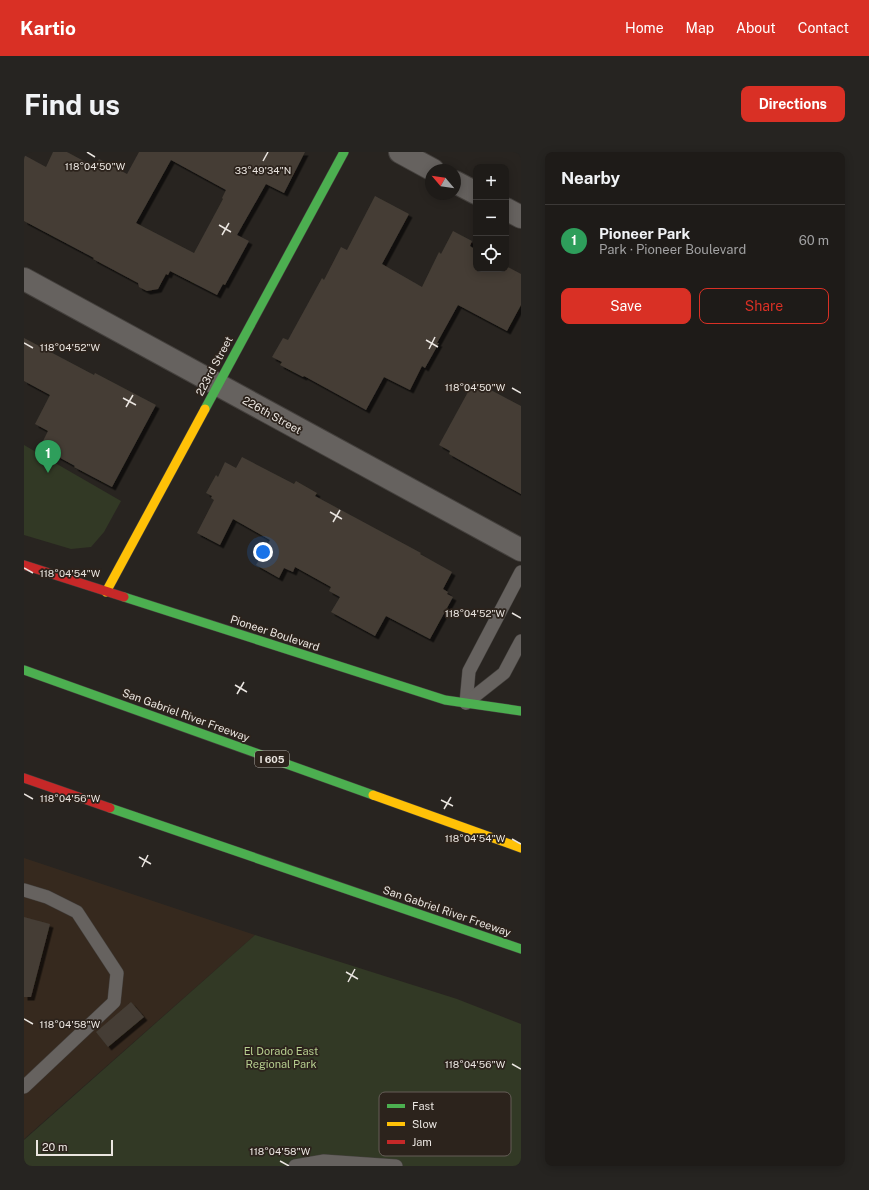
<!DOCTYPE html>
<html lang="en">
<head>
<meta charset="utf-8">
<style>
	:root { --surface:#1e1b18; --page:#262421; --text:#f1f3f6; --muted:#a1a1a2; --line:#3c3937; --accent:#d93025 }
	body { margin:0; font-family:"Public Sans",sans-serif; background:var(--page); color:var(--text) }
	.controls { position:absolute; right:12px; top:12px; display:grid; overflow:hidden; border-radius:8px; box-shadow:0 2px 10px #0003 }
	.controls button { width:36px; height:36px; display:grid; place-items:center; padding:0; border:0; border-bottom:1px solid var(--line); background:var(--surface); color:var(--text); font:20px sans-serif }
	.compass { position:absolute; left:401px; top:12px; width:36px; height:36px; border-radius:50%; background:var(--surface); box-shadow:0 2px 10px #0003; rotate:299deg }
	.scale { position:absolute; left:12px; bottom:10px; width:77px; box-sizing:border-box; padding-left:4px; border:2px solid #eae5e0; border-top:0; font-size:11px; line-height:14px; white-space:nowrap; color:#eae5e0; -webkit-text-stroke:3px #2c231c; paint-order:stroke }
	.you { position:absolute; left:239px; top:400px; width:14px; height:14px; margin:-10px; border:3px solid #fff; border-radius:50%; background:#1a73e8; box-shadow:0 0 0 6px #1a73e833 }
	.badge { display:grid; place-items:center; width:26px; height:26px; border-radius:50%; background:var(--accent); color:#fff; font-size:13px; font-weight:700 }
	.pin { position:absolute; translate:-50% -33px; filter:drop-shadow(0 1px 2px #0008) }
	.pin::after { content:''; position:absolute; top:21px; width:14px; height:12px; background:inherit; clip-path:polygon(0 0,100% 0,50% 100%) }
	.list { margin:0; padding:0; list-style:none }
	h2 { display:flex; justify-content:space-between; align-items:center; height:52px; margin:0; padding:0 16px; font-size:17px }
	h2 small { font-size:13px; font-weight:400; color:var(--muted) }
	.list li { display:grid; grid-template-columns:26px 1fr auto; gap:12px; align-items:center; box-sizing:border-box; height:72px; padding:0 16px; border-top:1px solid var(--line) }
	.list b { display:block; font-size:15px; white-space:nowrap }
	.list p { margin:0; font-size:13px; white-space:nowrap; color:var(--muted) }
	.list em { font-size:13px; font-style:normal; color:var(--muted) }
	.actions { display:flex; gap:8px; padding:12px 16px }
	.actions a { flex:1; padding:9px 0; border:1px solid var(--accent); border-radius:8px; text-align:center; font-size:14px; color:var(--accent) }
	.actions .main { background:var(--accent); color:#fff }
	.icon { flex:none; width:22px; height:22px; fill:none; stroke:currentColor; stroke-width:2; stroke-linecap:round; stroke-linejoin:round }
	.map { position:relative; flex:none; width:497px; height:1014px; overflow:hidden; border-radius:8px }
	header { display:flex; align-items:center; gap:24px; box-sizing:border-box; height:56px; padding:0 20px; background:var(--accent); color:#fff }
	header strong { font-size:19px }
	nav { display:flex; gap:22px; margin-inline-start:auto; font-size:14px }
	.intro { display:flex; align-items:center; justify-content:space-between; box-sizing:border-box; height:96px; padding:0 24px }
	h1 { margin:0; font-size:28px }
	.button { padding:10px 18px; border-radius:8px; background:var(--accent); color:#fff; font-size:14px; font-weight:700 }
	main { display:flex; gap:24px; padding:0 24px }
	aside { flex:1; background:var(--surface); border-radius:8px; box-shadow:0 2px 10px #0003 }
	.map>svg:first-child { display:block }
</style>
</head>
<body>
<header>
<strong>Kartio</strong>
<nav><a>Home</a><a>Map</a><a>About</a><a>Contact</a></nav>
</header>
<div class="intro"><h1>Find us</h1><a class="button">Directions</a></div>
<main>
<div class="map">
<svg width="497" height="1014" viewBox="0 0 497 1014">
	<defs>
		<filter id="shadow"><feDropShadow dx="3.5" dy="3.5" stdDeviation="0" flood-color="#0009"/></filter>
	</defs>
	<rect width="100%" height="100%" fill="#282420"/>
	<polygon fill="#36291e" points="0,706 231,783 0,987"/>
	<g fill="#323925">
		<polygon points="0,293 97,349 80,380 67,395 47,397 0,383"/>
		<polygon points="231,783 433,847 497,872 497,1014 0,1014 0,988"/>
	</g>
	<g fill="#443d35" fill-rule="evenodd" filter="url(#shadow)">
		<path d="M29,0h14l28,15 4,-8 28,15 12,-22h166l-21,41 -18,-9 -29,51 12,6 -24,44 -2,-1 -6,11 -47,-24 -2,4 -2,-1 -8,15 -11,2 -8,-4 -1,-4 -45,-24 1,-1 -70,-37v-66l22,12zM147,8l55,30 -4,8 1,1 -29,54 -58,-30z"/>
		<polygon points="351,44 385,62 358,112 398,135 415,100 417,102 429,79 448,89 446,94 452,98 452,117 482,117 482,114 497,122 497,153 483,179 434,153 413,191 415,191 401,216 398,214 386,238 360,225 342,258 280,224 279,225 256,213 258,210 248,205 259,186 264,188 298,126 300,128 317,95 323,98"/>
		<polygon points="0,186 70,223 71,221 132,253 88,335 50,315 51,314 16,295 24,279 11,272 26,243 0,229"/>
		<polygon points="450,229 497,254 497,342 425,302 426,299 415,293"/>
		<polygon points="218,305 270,332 272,329 293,341 291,344 397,401 396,402 428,420 419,437 424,440 423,442 429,445 406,487 362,464 351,484 307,460 316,445 305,439 307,435 271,415 269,420 260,416 255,426 232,413 246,388 209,367 196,393 173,381 190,348 187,346 188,344 182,341 192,323 194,325 201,310 212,316"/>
		<polygon points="0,765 26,772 7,845 0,845"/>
		<polygon points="107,850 120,865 84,895 72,880"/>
	</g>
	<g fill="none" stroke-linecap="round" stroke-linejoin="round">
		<g stroke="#44403d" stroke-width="14">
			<g id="lane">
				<polyline points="442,551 445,519 497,420"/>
				<polyline points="442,551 480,521 497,489"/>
				<polyline points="0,738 23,745 53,760 93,821 90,850 0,935"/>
				<polyline points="271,1014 300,1009 372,1014"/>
			</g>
		</g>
		<g stroke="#44403d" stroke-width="24">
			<g id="street">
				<polyline points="376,0 409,18"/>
				<polyline points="431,30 452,41"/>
				<polyline points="482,57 497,65"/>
				<polyline points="0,127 497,398"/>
			</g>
		</g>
		<g stroke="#44403d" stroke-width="10">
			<g id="fast">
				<polyline points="181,257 320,0"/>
				<polyline points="100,445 421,548 497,559"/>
				<polyline points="0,518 349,643"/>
				<polyline points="86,656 497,797"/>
			</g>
		</g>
		<g stroke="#44403d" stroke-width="10">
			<g id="slow">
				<polyline points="82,440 181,257"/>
				<polyline points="349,643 497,696"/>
			</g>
		</g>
		<g stroke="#44403d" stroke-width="10">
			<g id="jam">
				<polyline points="0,413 100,445"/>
				<polyline points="0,626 86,656"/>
			</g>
		</g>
		<use href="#lane" stroke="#66625f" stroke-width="13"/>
		<use href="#street" stroke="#66625f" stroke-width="22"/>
		<use href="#fast" stroke="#4caf50" stroke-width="9"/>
		<use href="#slow" stroke="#ffc107" stroke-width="9"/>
		<use href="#jam" stroke="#c62828" stroke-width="9"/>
	</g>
	<path fill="none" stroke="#eae5e0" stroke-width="1.5" d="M63,0l8,5M239,9l5,-9M195,73l12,7M198,83l7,-12M402,188l12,7M0,191l9,5M405,197l6,-12M488,236l9,5M99,246l13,7M102,255l7,-12M306,360l12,7M309,370l7,-12M0,416l9,5M488,461l9,5M211,533l12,7M213,542l7,-12M0,642l9,5M417,648l12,6M420,657l7,-12M488,687l9,5M115,705l12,7M118,715l6,-12M322,820l12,7M324,830l7,-13M0,867l9,5M488,912l9,5M256,1009l9,5"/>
	<g text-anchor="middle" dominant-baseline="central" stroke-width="3.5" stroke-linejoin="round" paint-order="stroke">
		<rect fill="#2c231c" stroke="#b1aba5" stroke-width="1" x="231" y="599" width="34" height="16" rx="3"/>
		<g font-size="10" font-weight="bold" fill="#eae5e0">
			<text x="248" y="607">I 605</text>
		</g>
		<g font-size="11" fill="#eae5e0" stroke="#2c231c">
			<text transform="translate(190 214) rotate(-62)">223rd Street</text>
			<text transform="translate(248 263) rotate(29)">226th Street</text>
			<text transform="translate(251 481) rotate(18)">Pioneer Boulevard</text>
			<text transform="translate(162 563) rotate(20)">San Gabriel River Freeway</text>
			<text transform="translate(423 759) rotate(19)">San Gabriel River Freeway</text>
		</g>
		<g font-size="11" fill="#b6ce8f" stroke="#2c231c">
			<text x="257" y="899">El Dorado East<tspan x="257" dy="13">Regional Park</tspan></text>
		</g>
	</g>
	<rect x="355" y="940" width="132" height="64" rx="6" fill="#2c231c" stroke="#655d57" stroke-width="1"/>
	<rect x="363" y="952" width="18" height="4" fill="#4caf50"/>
	<rect x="363" y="970" width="18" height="4" fill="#ffc107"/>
	<rect x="363" y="988" width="18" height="4" fill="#c62828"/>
	<g font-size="11" fill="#eae5e0">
		<text x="388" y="958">Fast</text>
		<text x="388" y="976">Slow</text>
		<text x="388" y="994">Jam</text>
	</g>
	<g font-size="10" text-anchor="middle" fill="#eae5e0" stroke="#2c231c" stroke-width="3.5" stroke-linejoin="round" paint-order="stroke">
		<text x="71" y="18">118°04'50"W</text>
		<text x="239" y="22">33°49'34"N</text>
		<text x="46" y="199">118°04'52"W</text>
		<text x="451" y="239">118°04'50"W</text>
		<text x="46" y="425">118°04'54"W</text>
		<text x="451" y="465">118°04'52"W</text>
		<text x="46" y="650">118°04'56"W</text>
		<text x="451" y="690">118°04'54"W</text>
		<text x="46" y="876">118°04'58"W</text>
		<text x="451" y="916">118°04'56"W</text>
		<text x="256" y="1003">118°04'58"W</text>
	</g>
</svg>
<div class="controls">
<button>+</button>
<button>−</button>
<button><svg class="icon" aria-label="locate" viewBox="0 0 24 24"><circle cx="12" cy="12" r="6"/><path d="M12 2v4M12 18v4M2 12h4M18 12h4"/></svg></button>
</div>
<svg class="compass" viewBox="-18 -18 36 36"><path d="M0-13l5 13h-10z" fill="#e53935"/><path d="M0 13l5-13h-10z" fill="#a1a1a2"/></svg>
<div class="scale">20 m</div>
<div class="you"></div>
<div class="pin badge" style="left:24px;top:321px;background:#2e9e5b">1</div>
</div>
<aside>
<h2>Nearby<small></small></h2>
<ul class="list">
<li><span class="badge" style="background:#2e9e5b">1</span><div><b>Pioneer Park</b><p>Park · Pioneer Boulevard</p></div><em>60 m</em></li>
</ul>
<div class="actions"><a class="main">Save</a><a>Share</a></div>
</aside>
</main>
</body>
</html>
